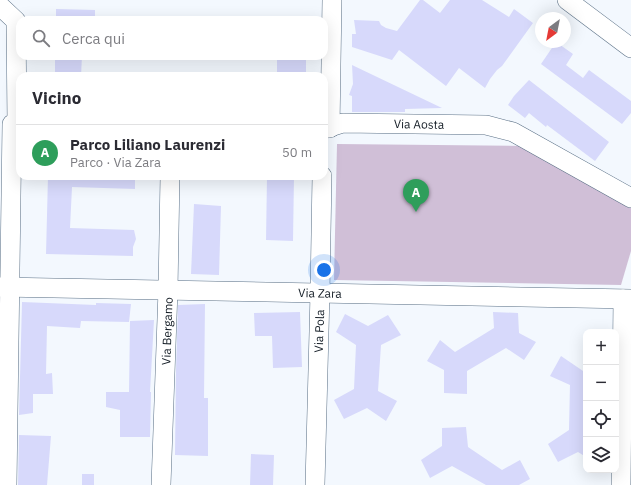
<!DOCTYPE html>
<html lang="it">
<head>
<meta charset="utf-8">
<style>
	:root { --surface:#fff; --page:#f7f7f7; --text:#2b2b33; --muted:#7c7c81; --line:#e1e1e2; --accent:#d93025 }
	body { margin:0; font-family:"IBM Plex Sans",sans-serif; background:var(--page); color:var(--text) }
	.controls { position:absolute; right:12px; bottom:12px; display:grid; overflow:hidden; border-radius:8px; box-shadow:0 4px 16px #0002 }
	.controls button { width:36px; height:36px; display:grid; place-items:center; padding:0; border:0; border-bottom:1px solid var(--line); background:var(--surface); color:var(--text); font:20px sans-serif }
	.compass { position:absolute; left:535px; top:12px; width:36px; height:36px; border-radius:50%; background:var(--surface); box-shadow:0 4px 16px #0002; rotate:212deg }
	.you { position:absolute; left:324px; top:270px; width:14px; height:14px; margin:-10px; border:3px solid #fff; border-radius:50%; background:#1a73e8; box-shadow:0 0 0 6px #1a73e833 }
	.badge { display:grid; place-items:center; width:26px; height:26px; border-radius:50%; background:var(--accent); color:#fff; font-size:13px; font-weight:700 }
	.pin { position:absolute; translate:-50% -33px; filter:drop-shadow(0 1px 2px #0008) }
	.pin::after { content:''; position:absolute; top:21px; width:14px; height:12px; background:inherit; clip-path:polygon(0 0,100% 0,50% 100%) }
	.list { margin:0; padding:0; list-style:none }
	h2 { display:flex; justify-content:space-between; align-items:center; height:52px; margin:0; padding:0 16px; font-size:17px }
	h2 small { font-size:13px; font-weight:400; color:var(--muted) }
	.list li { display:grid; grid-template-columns:26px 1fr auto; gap:12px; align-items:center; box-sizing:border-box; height:56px; padding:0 16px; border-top:1px solid var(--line) }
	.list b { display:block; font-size:15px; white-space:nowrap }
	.list p { margin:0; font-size:13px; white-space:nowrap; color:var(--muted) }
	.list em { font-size:13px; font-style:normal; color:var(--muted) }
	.icon { flex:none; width:22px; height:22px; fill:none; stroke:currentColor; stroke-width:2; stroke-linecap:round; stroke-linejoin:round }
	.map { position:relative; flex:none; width:631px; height:485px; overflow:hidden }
	.search { position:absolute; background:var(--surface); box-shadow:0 4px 16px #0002; left:16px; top:16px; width:312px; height:44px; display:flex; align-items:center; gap:10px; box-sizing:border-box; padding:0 14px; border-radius:12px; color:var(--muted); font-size:15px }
	.panel { position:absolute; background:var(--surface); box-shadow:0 4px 16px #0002; left:16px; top:72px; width:312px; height:108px; border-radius:12px }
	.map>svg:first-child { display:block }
</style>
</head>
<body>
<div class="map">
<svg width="631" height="485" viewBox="0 0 631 485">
	<rect width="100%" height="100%" fill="#f3f8fe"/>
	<polygon fill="#d0bfd7" points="337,144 523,146 631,206 631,251 621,285 334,280"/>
	<g fill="#d7d9fb">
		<polygon points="420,0 423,0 440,13 450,0 482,0 509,17 514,9 533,23 502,66 497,70 490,79 485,88 459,68 446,86 399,50 392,60 352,47 352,34 356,34 354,20 379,21 381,25 386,28 397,31"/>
		<polygon points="56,9 95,10 95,20 56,20"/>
		<polygon points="556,42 573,54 566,65 583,78 589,70 631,101 631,113 622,124 541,64"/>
		<polygon points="55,56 82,56 81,76 55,76"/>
		<rect x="277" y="56" width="29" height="20"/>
		<polygon points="352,65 442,108 405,109 405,112 352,112 352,96 349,95 353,84"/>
		<polygon points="529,80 609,142 595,161 547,125 546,127 529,113 525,118 508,105 514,96"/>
		<polygon points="48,176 135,176 135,189 72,187 70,228 134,230 136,239 133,247 133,256 46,254"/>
		<polygon points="267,176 294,176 293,241 266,240"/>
		<polygon points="194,204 221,206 219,275 191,274"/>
		<polygon points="22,302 96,305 96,303 131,304 129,322 81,321 80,328 47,326 46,374 52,373 53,394 33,394 33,413 19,415"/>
		<polygon points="205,304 204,398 208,398 208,456 175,455 176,371 178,305"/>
		<polygon points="300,312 302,367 273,368 272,336 255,336 254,313"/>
		<polygon points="493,312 518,313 519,333 536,342 524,360 506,348 467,371 467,394 444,393 444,370 427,361 440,340 455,352 494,328"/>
		<polygon points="345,314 368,326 388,315 401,335 381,345 378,391 397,401 386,421 367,408 344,419 334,400 354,389 356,345 336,332"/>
		<polygon points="154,320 150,392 151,392 150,437 120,437 120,410 106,407 106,392 129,392 130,321"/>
		<polygon points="561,356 586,373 586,457 578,452 558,462 548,444 569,430 570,385 550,376"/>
		<polygon points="466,427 468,447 502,470 520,460 530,479 519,485 486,485 452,466 430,478 421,460 442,446 442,428"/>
		<polygon points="19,435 51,436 47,485 18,485"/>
		<polygon points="251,454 274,455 273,485 250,485"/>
		<rect x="82" y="474" width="12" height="11"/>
	</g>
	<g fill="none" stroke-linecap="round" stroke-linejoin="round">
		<g stroke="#596f85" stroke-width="20">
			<g id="minor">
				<polyline points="567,0 631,48"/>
				<polyline points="0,6 16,21 17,124"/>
				<polyline points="330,128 332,0"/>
				<polyline points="324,129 343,123 486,125 513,132 631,198"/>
				<polyline points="0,287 631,299"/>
				<polyline points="7,485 12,124"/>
				<polyline points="161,485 168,290 170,176"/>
				<polyline points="315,485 320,293 322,176"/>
				<polyline points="621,485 623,299"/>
			</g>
		</g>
		<use href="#minor" stroke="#fff" stroke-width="19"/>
	</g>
	<g text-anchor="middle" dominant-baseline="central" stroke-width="3" stroke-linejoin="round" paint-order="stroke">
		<g font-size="12" fill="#141d26" stroke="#fff">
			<text transform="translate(419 124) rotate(1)">Via Aosta</text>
			<text transform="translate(320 293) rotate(1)">Via Zara</text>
			<text transform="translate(167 331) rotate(-88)">Via Bergamo</text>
			<text transform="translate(319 331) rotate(-88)">Via Pola</text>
		</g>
	</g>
</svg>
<div class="controls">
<button>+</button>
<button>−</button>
<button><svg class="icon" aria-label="locate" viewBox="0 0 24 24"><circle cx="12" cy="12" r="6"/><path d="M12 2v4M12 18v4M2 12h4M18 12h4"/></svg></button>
<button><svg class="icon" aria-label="layers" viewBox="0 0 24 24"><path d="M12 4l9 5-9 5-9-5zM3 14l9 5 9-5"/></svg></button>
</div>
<svg class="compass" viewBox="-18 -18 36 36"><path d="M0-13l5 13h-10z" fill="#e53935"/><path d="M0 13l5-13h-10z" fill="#7c7c81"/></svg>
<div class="you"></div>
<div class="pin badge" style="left:416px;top:212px;background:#2e9e5b">A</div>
<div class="search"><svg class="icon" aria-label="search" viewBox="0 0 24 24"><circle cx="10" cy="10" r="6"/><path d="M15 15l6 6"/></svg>Cerca qui</div>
<section class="panel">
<h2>Vicino<small></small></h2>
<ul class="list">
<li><span class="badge" style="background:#2e9e5b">A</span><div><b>Parco Liliano Laurenzi</b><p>Parco · Via Zara</p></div><em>50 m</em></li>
</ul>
</section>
</div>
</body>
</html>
